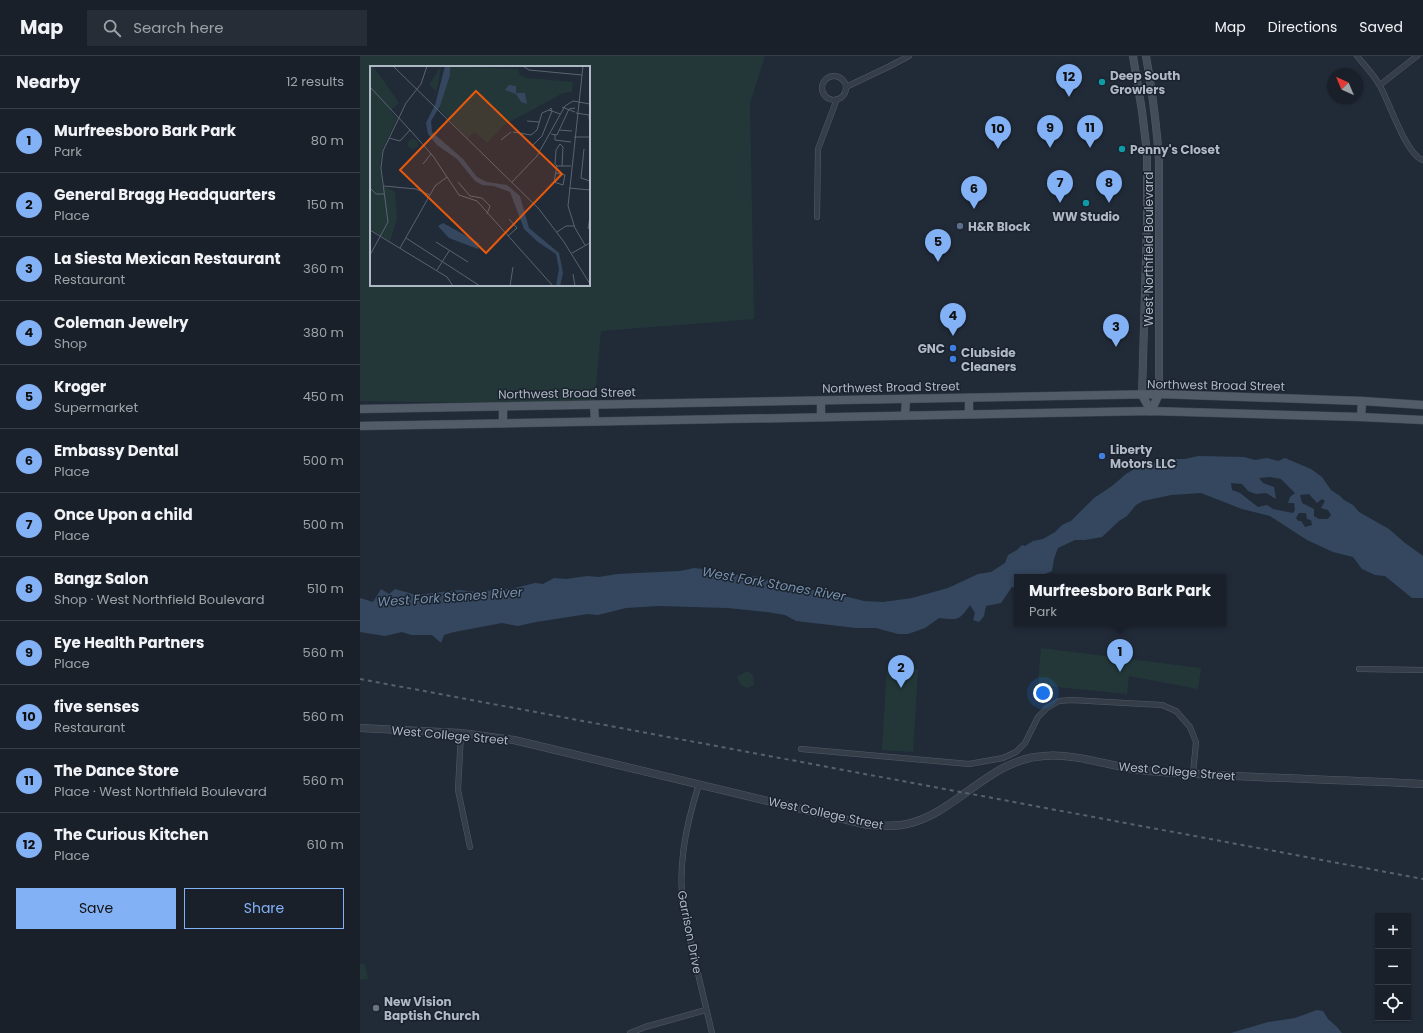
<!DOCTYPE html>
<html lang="en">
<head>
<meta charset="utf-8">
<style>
	:root { --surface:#19202a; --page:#262d36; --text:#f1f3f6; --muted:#9fa3a8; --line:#373e47; --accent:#83b1f5 }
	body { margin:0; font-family:Poppins,sans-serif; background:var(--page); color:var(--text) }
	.controls { position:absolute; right:12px; bottom:12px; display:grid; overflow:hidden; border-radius:0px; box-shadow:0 1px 3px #0004 }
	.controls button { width:36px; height:36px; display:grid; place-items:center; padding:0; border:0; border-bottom:1px solid var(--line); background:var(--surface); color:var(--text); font:20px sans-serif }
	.compass { position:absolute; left:967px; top:12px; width:36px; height:36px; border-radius:50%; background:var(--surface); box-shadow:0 1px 3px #0004; rotate:316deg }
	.you { position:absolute; left:683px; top:637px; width:14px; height:14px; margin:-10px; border:3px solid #fff; border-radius:50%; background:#1a73e8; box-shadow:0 0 0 6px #1a73e833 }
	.badge { display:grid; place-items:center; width:26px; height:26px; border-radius:50%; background:var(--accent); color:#111; font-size:13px; font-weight:700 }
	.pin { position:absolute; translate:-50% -33px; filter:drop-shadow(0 1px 2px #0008) }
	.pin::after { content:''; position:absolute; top:21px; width:14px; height:12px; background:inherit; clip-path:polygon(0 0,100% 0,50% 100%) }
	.popup { position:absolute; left:654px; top:518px; width:212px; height:52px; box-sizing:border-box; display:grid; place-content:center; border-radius:0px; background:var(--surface); filter:drop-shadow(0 1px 3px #0005); font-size:13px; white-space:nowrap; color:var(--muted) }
	.popup b { font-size:15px; color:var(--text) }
	.popup::after { content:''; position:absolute; left:50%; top:100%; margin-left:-8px; border:8px solid transparent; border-top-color:var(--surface) }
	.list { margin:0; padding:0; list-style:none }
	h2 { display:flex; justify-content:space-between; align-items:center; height:52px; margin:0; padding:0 16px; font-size:17px }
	h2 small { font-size:13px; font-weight:400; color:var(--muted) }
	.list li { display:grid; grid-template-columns:26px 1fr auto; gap:12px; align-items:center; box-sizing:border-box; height:64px; padding:0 16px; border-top:1px solid var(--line) }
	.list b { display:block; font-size:15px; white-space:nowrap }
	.list p { margin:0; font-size:13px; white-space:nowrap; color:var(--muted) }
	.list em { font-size:13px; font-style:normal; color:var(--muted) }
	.actions { display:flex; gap:8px; padding:12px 16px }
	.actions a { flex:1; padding:9px 0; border:1px solid var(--accent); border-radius:0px; text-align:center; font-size:14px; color:var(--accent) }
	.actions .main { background:var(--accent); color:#111 }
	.icon { flex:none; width:22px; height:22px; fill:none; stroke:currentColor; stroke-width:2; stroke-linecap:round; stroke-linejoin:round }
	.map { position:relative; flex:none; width:1063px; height:977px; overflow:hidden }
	header { display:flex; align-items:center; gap:24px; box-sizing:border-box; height:56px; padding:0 20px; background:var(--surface); border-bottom:1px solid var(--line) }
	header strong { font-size:19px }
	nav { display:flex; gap:22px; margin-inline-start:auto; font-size:14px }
	.search { width:280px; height:36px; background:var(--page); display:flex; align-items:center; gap:10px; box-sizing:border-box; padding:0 14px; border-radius:0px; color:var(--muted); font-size:15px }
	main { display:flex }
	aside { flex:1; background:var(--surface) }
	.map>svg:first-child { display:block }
</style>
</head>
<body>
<header>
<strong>Map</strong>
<div class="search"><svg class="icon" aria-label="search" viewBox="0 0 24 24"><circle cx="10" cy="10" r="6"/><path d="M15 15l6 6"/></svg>Search here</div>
<nav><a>Map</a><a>Directions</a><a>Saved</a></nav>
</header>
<main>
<aside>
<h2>Nearby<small>12 results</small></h2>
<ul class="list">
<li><span class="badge">1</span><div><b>Murfreesboro Bark Park</b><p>Park</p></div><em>80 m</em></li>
<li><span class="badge">2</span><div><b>General Bragg Headquarters</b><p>Place</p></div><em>150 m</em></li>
<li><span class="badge">3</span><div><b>La Siesta Mexican Restaurant</b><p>Restaurant</p></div><em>360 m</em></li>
<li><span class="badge">4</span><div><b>Coleman Jewelry</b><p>Shop</p></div><em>380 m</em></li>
<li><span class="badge">5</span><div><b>Kroger</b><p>Supermarket</p></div><em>450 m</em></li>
<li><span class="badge">6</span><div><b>Embassy Dental</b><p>Place</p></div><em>500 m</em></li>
<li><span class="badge">7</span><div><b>Once Upon a child</b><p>Place</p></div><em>500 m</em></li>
<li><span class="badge">8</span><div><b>Bangz Salon</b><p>Shop · West Northfield Boulevard</p></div><em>510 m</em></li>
<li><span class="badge">9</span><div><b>Eye Health Partners</b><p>Place</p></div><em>560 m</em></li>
<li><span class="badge">10</span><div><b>five senses</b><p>Restaurant</p></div><em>560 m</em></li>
<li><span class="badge">11</span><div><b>The Dance Store</b><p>Place · West Northfield Boulevard</p></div><em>560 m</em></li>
<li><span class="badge">12</span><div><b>The Curious Kitchen</b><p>Place</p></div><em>610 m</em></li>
</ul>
<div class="actions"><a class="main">Save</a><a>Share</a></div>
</aside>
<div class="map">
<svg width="1063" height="977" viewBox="0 0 1063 977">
	<rect width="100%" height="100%" fill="#212b38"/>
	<g fill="#233739" fill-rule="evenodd">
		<path d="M0,0h405l-15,47 4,216 -153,12 -7,74 -234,-4zM11,11h218v218h-218z"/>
		<polygon points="681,592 841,612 838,633 769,620 767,638 678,629"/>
		<polygon points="527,611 558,613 553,696 522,694"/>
		<polygon points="387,615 393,619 394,629 387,632 380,628 377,621"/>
		<polygon points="0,908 5,908 8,923 0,924"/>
	</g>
	<g fill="#35475f" fill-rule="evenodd">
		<path d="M838,400l46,1 11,3 12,-2 11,3 7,-3 26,11 11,8 9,13 9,6 4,4 9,5 6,7 30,17 16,14 18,13v42h-11l-27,-22 -10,-1 -13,-6 -9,-12 -20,-5 -26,-12 -37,-24 -28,-7 -41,-16 -30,2 -28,6 -7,4 -9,11 -8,5 -17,16 -17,3h-10l-17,8 -4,11 -2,12 -15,6h-20v11l-5,-1 -11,16 -15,3 -2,10 -5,6 -6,-2 2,-7 -5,-8c-11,16 -12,15 -31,13l-14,10 -17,6h-10l-22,-6h-20l-60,-7 -11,-6 -18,-3 -39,-4 -70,-2 -32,2 -28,7 -10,-1 -52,8 -18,4 -16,-3 -48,9 -10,3 -3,8 -9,-8h-21l-9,-3 -17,4 -25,-4v-34l13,4 8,-13 8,5 6,-5 21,6 43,-5 17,2 39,-4 20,-5 8,1 11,-6 12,1 21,-3 12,1 18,-3 63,-3 14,-3 36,4 15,6 10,-2 20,6 15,2 21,5 12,6 13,-1 28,7 19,1 29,-4 36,-10 30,-14 13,-2 14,-9 3,-8 9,-5 5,-5 3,1 8,-5 10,-2 12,-7 7,-7 9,-4 23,-23 18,-12 14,-12 15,-9 33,-6h11zM910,421l11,2 14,14 -5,4 -2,6h6l1,7 -2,3 -20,-4 -6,-4 -9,2 -18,-14 -8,-3 -1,-7 11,1 6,7 8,3 10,-1 10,6 -2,-12 -11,-4 -4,-5zM949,438l8,9 5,-4 3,2 -4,7 7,2 3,5 -3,4h-9l-5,-3v-7l-12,-6 -2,-8zM939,457h7l1,6 4,1 1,5 -7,2 -4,-6h-3l-2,-3z"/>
		<polygon points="957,954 963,955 968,963 977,971 982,977 871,977 908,966 935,962"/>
	</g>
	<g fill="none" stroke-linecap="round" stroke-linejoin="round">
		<g stroke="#525b66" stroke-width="6">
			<g id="minor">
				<path d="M997,0c8,10 17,19 23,30 9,15 26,69 43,74"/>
				<circle cx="474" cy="32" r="12"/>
				<polyline points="1020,29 1057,0"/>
				<polyline points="486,31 528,11 549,0"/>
				<polyline points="457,161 458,93 477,43"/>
				<polyline points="999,613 1063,614"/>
				<polyline points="101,677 98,734 110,791"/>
				<polyline points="441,693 609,708 643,702 656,696 665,687 678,661 687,652 699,645 711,644 802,649 816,655 830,671 836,686 833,718"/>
				<path d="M339,728c-14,44 -22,85 -15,130l28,119"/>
				<polyline points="270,977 285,971 346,954"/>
			</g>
		</g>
		<g stroke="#525b66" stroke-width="8">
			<path id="tertiary" d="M0,672l101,5 53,7 354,85c14,1 26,2 39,-1 50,-11 82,-65 137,-68 34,-3 70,12 104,15 92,7 183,8 275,13"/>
		</g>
		<g stroke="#525b66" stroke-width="8">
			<g id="secondary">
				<polyline points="773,0 782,55 787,97 787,167 782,339"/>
				<path d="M786,0c6,35 11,70 13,106v232"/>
			</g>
		</g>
		<g stroke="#3e4652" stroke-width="9">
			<g id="primary">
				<polyline points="782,339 791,355"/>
				<polyline points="609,342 609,358"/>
				<polyline points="461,345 461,361"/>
				<polyline points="234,349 235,365"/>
				<polyline points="143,351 143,367"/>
				<polyline points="0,353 799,338 1002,345 1063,349"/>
				<polyline points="791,355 799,338"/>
				<polyline points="545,359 546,343"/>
				<polyline points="1001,361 1002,345"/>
				<polyline points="0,370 791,355 1001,361 1063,364"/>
			</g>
		</g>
		<use href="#minor" stroke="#343d48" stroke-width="5"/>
		<use href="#tertiary" stroke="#343d48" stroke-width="7"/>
		<use href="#secondary" stroke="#424c5b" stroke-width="7"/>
		<use href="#primary" stroke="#525c68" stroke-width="8"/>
		<polyline stroke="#56616f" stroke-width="2" stroke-dasharray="4 4" stroke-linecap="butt" points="0,623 1063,823"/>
	</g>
	<g fill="#0f9aa8" stroke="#1a222d" stroke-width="1.5">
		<circle cx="742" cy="26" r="4"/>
		<circle cx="762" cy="93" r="4"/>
		<circle cx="726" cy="147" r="4"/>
	</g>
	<circle fill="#5c6f8a" stroke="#1a222d" stroke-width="1.5" cx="600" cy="170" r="4"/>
	<g fill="#3f7fe0" stroke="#1a222d" stroke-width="1.5">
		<circle cx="593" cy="292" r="4"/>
		<circle cx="593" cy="303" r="4"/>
		<circle cx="742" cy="400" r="4"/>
	</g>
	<circle fill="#6b7280" stroke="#1a222d" stroke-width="1.5" cx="16" cy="952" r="4"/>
	<g text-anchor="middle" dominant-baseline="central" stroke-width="3" stroke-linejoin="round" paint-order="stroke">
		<g font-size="12" font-weight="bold" fill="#afb8c5" stroke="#1a222d" text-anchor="start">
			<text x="750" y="19">Deep South<tspan x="750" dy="14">Growlers</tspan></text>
			<text x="770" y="93">Penny's Closet</text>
			<text x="726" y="160" text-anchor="middle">WW Studio</text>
			<text x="608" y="170">H&amp;R Block</text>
			<text x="585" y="292" text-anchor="end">GNC</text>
			<text x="601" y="296">Clubside<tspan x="601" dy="14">Cleaners</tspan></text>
			<text x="750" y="393">Liberty<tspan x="750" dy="14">Motors LLC</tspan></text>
			<text x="24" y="945">New Vision<tspan x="24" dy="14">Baptish Church</tspan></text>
		</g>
		<g font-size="12" fill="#afb8c5" stroke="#1a222d">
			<text transform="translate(788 193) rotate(-90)">West Northfield Boulevard</text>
			<text transform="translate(856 329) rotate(1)">Northwest Broad Street</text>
			<text transform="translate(531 331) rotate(-1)">Northwest Broad Street</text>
			<text transform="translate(207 337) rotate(-1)">Northwest Broad Street</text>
			<text transform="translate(90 679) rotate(5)">West College Street</text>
			<text transform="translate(817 715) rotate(5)">West College Street</text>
			<text transform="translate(466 757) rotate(12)">West College Street</text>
			<text transform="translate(330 876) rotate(79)">Garrison Drive</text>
		</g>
		<g font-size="13" font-style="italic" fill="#778fac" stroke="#1a222d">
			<text transform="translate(414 528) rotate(10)">West Fork Stones River</text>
			<text transform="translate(90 541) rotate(-4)">West Fork Stones River</text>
		</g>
	</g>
	<g transform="translate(10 10)">
		<rect width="220" height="220" fill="#212b38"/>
		<path d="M0,0h3l26,37 -9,8 7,7 -14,31 -3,14 2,22 13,7 2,27 -7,22 -20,-12zM71,0l-3,19 -4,12 1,-7 -6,-5zM80,0l68,3 2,6 6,3 47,4 -1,10 -9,1 -59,32 -17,18 -13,-11 -6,6 -29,-29zM38 78a5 5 0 1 1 10 0a5 5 0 1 1-10 0Z" fill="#233739"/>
		<path d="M75,0h5v9l-10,31 -9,15 1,11 31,27 14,18 10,5 20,3 13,11 9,32 30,25 4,20 -3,13h-4l3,-17 -3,-15 -18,-12 -14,-13 -14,-37 -16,-6 -12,-1 -7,-4 -18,-22 -20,-14 -9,-11 -2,-11 9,-18zM139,19l7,1v7h9l2,11 -6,-2 -5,-8 -11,-4zM73,157l36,20 -1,6 -29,-11 -11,-12z" fill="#35475f"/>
		<path fill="none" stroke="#5a6370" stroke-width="1" d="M23,0l146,143 25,33 26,42M153,0l6,4 53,5M213,0l-15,140 7,22 10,17M0,21l40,43 -10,11 -11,-3M192,41l13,5M206,47l13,2M219,49l1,15M157,55l12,1M40,64l23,26 26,39 18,6 76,85M189,64l13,1M143,66l18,3 6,-5 5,-17 7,-3 11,4M181,68l6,1 12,-26 6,-1M185,69v5l16,2M204,71h16M131,74l10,-8M163,79l9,-9 10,-25 -1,-3 -2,2M214,83l-3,29 9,3M53,98l8,-10M192,100l1,-19 -3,-3 -4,6 -1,14 2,2h14M186,107l9,2 -2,10 -9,-3 3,-16M88,116l12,14 12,2 8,8 -3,8M142,116l25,-26 28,-50 8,-5 17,3M14,120l32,3 14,6M0,122l6,6h8M199,122l21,2M218,163l2,-12M0,164l77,47 6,9M187,166l9,-6h8M138,170l9,-8 -8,-9M36,172l74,48M66,176l32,20M30,182l35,-62 12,-9M202,187l18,-10M0,189l18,-33 -7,-54 2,-17 23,-48 15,-19 6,-18M67,204l12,-19M203,208l2,12M140,220l3,-19"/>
		<path fill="#e8590c" fill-opacity="0.15" stroke="#e8590c" stroke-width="2" d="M106,25l86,83 -76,79 -86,-83z"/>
		<rect width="220" height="220" fill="none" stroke="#afb8c5" stroke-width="2"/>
	</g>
</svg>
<div class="controls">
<button>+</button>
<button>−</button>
<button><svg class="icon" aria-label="locate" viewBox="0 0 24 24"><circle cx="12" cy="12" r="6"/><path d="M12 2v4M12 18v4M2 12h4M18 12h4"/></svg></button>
</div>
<svg class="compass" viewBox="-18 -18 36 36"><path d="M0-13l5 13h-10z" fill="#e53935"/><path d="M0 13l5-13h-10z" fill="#9fa3a8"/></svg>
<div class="you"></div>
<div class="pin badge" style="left:760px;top:616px">1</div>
<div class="popup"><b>Murfreesboro Bark Park</b>Park</div>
<div class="pin badge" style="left:541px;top:632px">2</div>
<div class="pin badge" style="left:756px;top:291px">3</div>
<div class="pin badge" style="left:593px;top:280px">4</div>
<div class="pin badge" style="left:578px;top:206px">5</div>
<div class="pin badge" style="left:614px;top:153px">6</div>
<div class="pin badge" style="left:700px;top:147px">7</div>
<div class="pin badge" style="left:749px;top:147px">8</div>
<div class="pin badge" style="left:690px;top:92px">9</div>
<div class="pin badge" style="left:638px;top:93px">10</div>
<div class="pin badge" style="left:730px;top:92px">11</div>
<div class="pin badge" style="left:709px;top:41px">12</div>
</div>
</main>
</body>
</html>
